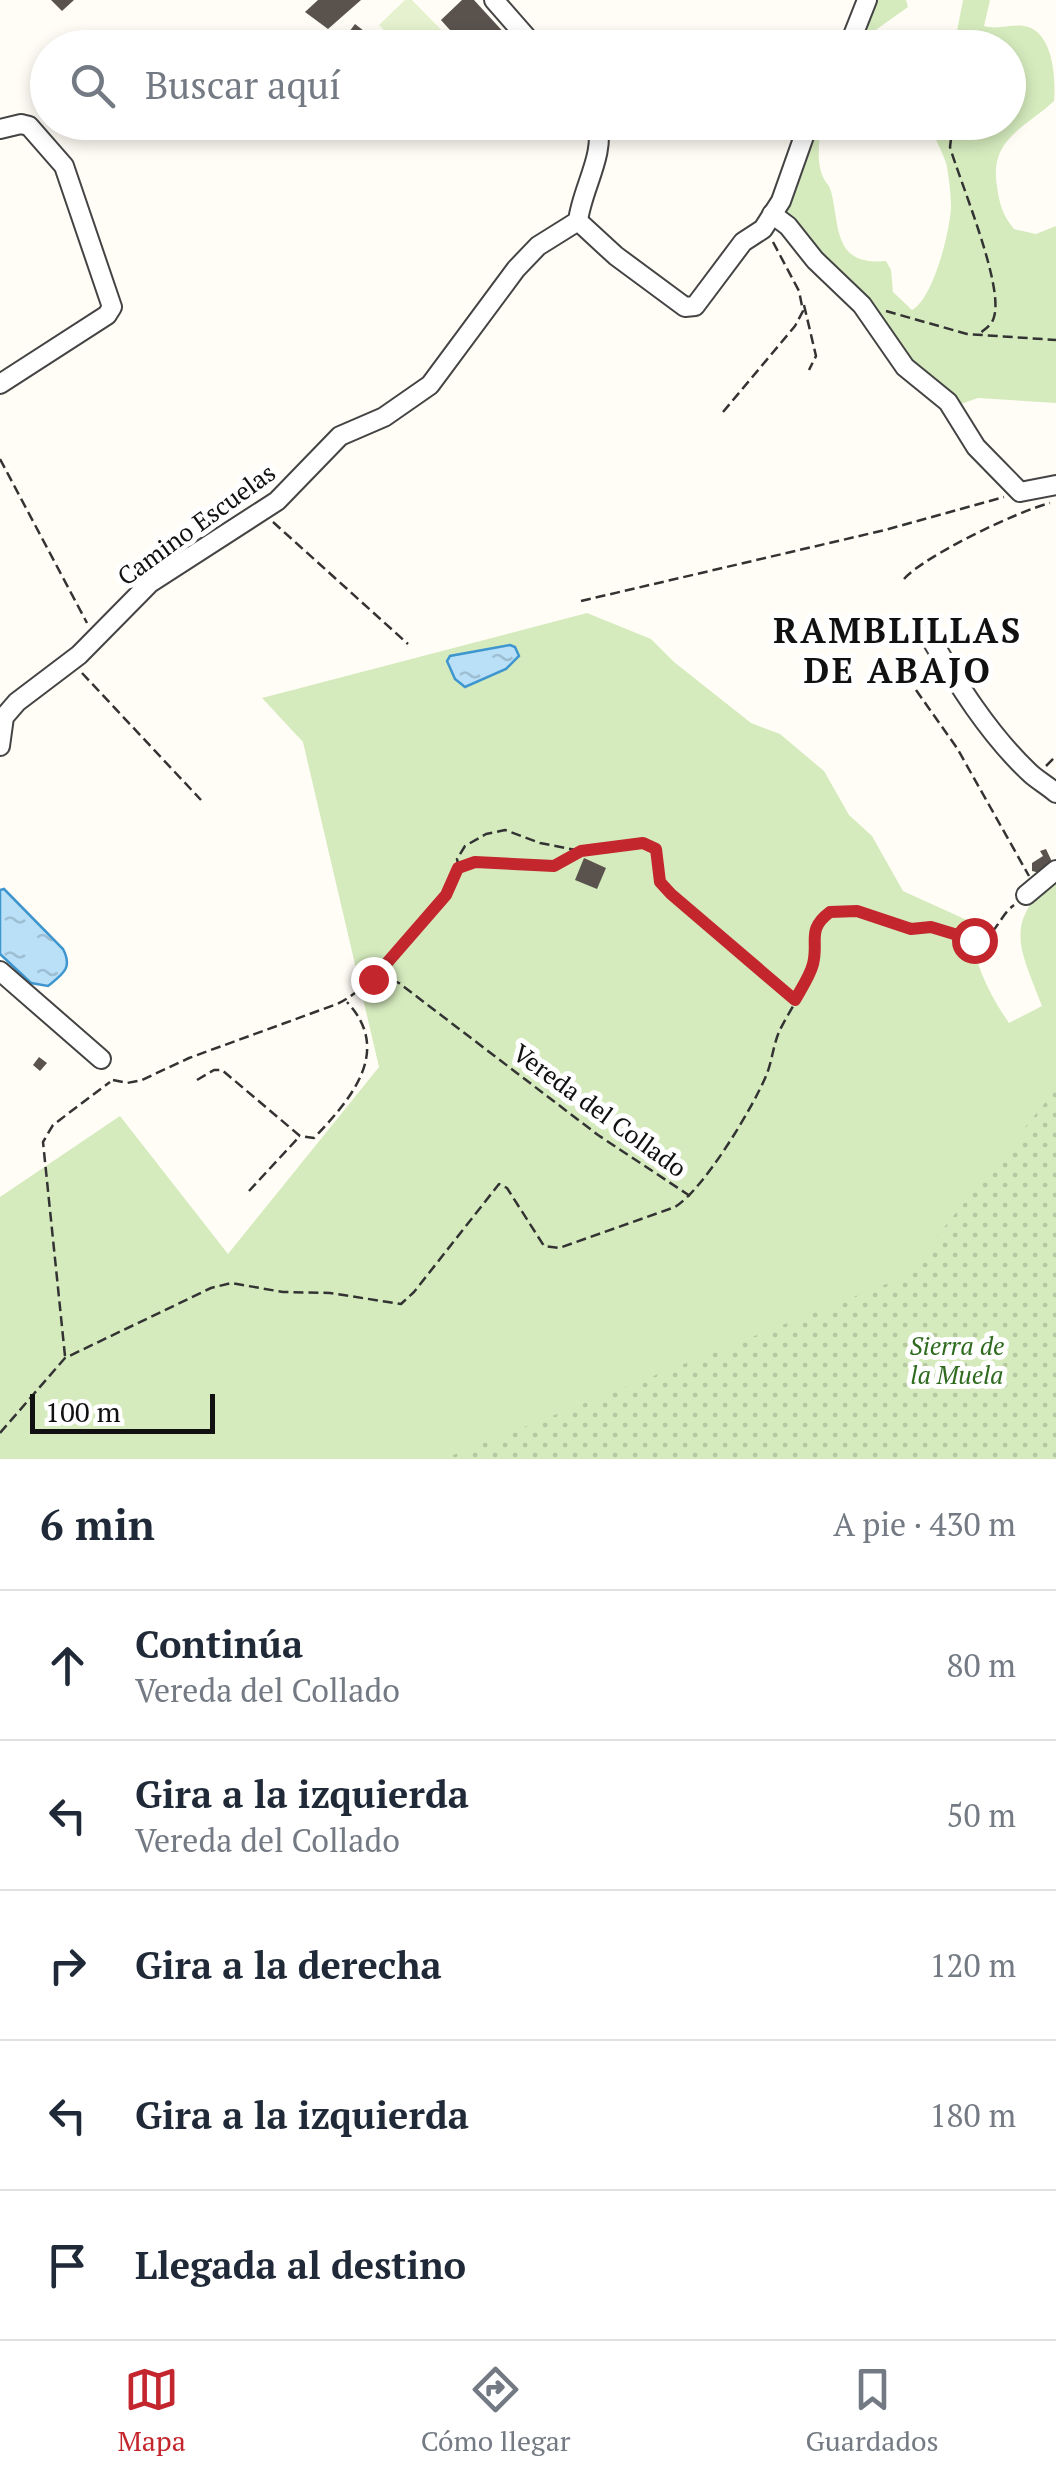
<!DOCTYPE html>
<html lang="es">
<head>
<meta charset="utf-8">
<style>
	:root { --surface:#fff; --page:#f6f6f7; --text:#1f2937; --muted:#747a83; --line:#e0e1e3; --accent:#c4262e }
	body { margin:0; font-family:"PT Serif",serif; background:var(--page); color:var(--text) }
	.scale { position:absolute; left:30px; bottom:25px; width:185px; box-sizing:border-box; padding-left:10px; border:5px solid #111; border-top:0; font-size:28px; line-height:35px; white-space:nowrap; color:#111; -webkit-text-stroke:8px #fff; paint-order:stroke }
	.stop { position:absolute; width:30px; height:30px; margin:-22px; border:8px solid #c4262e; border-radius:50%; background:#fff }
	.stop.end { background:#c4262e; border-color:#fff; box-shadow:0 2px 10px #0008 }
	.list { margin:0; padding:0; list-style:none }
	h2 { display:flex; justify-content:space-between; align-items:center; height:130px; margin:0; padding:0 40px; font-size:42px }
	h2 small { font-size:32px; font-weight:400; color:var(--muted) }
	.list li { display:grid; grid-template-columns:65px 1fr auto; gap:30px; align-items:center; box-sizing:border-box; height:150px; padding:0 40px; border-top:2px solid var(--line) }
	.list b { display:block; font-size:38px; white-space:nowrap }
	.list p { margin:0; font-size:32px; white-space:nowrap; color:var(--muted) }
	.list em { font-size:32px; font-style:normal; color:var(--muted) }
	.icon { flex:none; width:55px; height:55px; fill:none; stroke:currentColor; stroke-width:2; stroke-linecap:round; stroke-linejoin:round }
	.map { position:relative; flex:none; width:1056px; height:1459px; overflow:hidden }
	.search { position:absolute; background:var(--surface); box-shadow:0 5px 15px #0003; left:30px; right:30px; top:30px; height:110px; display:flex; align-items:center; gap:25px; box-sizing:border-box; padding:0 35px; border-radius:55px; color:var(--muted); font-size:38px }
	.sheet { height:880px; background:var(--surface) }
	nav { display:flex; justify-content:space-around; align-items:center; box-sizing:border-box; height:140px; border-top:2px solid var(--line); background:var(--surface); font-size:28px; color:var(--muted) }
	nav a { display:grid; justify-items:center; gap:5px }
	nav .on { color:var(--accent) }
	.map>svg:first-child { display:block }
</style>
</head>
<body>
<div class="map">
<svg width="1056" height="1459" viewBox="0 0 1056 1459">
	<defs>
		<pattern id="park-dots" width="8" height="8" patternUnits="userSpaceOnUse" patternTransform="scale(2.5)"><rect width="8" height="8" fill="#d5ebbd"/><path d="M2 2h.1M6 6h.1" fill="none" stroke="#b6c8a1" stroke-width="1.8" stroke-linecap="round"/></pattern>
		<pattern id="water-ripples" width="26" height="14" patternUnits="userSpaceOnUse" patternTransform="scale(2.5)"><rect width="26" height="14" fill="#b9e0f7"/><path d="M2 4q2-2 4 0t4 0M15 11q2-2 4 0t4 0" fill="none" stroke="#9ebfd3"/></pattern>
	</defs>
	<rect width="100%" height="100%" fill="#fffdf5"/>
	<g fill="#d5ebbd">
		<polygon points="871,0 906,0 908,7 877,29 862,47 852,48"/>
		<path d="M963,0h27l-6,26c14,4 26,-2 40,0 29,4 32,52 30,75 -29,27 -65,38 -57,85 2,17 6,30 17,43l22,5 20,-8v177l-78,-5 -17,6 -44,-40 -132,-153 31,-88h6c-3,16 -6,39 1,54 5,10 5,5 8,14 9,36 2,75 55,70l5,9 2,22 19,18c21,-11 38,-78 39,-103 0,-13 -2,-27 -4,-40 -3,-16 -15,-28 -14,-44l75,-1v-74l-54,-1z"/>
		<path d="M587,613l64,26 23,23 77,61 29,11 44,37 25,44 23,21 31,55 66,30c4,39 18,70 40,102l33,-17c-22,-58 -40,-83 14,-129v582h-1056v-262l120,-81 108,138 151,-187 -76,-325 -41,-44z"/>
	</g>
	<polygon fill="url(#park-dots)" points="1056,1089 1056,1459 443,1459 904,1277"/>
	<polygon fill="#e6f2cf" points="405,0 412,0 458,47 400,47 379,25"/>
	<g fill="url(#water-ripples)" stroke="#3f96cf" stroke-width="2.5">
		<polygon points="510,645 515,647 519,656 506,669 465,687 455,679 447,661 450,656"/>
		<path d="M4,889l59,60c10,19 0,25 -15,37l-17,-3 -31,-29v-64z"/>
	</g>
	<g fill="#5a524d">
		<polygon points="51,0 74,0 62,11"/>
		<polygon points="318,0 361,0 328,29 305,12"/>
		<polygon points="462,0 474,0 518,48 466,48 441,20"/>
		<polygon points="355,24 386,48 337,48"/>
		<polygon points="1046,849 1054,866 1040,873 1032,871 1032,863 1043,856 1040,851"/>
		<polygon points="584,858 606,868 597,889 575,880"/>
		<polygon points="39,1057 47,1063 40,1071 33,1065"/>
	</g>
	<g fill="none" stroke-linecap="round" stroke-linejoin="round">
		<g stroke="#444" stroke-width="22">
			<g id="minor">
				<polyline points="494,0 536,48"/>
				<polyline points="848,48 867,0"/>
				<polyline points="0,129 21,124 29,126 64,166 112,307 107,315 0,384"/>
				<polyline points="772,214 788,226 815,260 862,305 905,367 948,402 976,447 1020,492 1056,485"/>
				<polyline points="578,221 616,256 685,307 695,306 743,242 763,229 781,201 809,122"/>
				<path d="M928,634c29,49 61,101 103,140 8,7 17,12 25,19"/>
				<path d="M0,746l4,-29 13,-15 62,-47 71,-72 127,-82 63,-65 44,-19 46,-32 86,-116 22,-23 40,-25c4,-33 28,-67 19,-99"/>
				<polyline points="1026,895 1056,870"/>
				<polyline points="0,971 101,1059"/>
			</g>
		</g>
		<g stroke="#333" stroke-width="2.5" stroke-dasharray="10 5" stroke-linecap="butt">
			<path d="M951,139l-1,8c10,35 54,138 44,170 -2,8 -9,12 -15,17"/>
			<polyline points="804,305 816,356 809,370"/>
			<polyline points="886,311 967,334 1056,340"/>
			<polyline points="723,412 795,326 803,311 799,291 773,242"/>
			<polyline points="0,459 87,623"/>
			<polyline points="273,522 408,644"/>
			<path d="M904,579c20,-23 114,-68 146,-76"/>
			<polyline points="581,601 885,530 1004,497"/>
			<polyline points="82,673 201,800"/>
			<polyline points="916,690 957,748 1029,876"/>
			<polyline points="1046,766 1056,756"/>
			<polyline points="459,868 457,859 465,846 486,834 505,830 540,843 581,851 643,843 656,849 660,882 671,894 794,1000"/>
			<path d="M374,978l72,-83 13,-27c43,-16 77,14 122,-17"/>
			<path d="M113,1080l14,3 15,-3 47,-22 148,-54c25,-11 34,-35 62,-21l199,152 92,61"/>
			<path d="M197,1080l17,-10h8l78,66 14,2c37,-39 79,-87 33,-136"/>
			<polyline points="249,1191 299,1137"/>
			<polyline points="65,1356 43,1142 53,1125 110,1082"/>
			<path d="M0,1433l65,-75 146,-70 20,-5 52,9 47,1 71,11 13,-12 85,-108 8,4 37,58 15,2 116,-41c29,-18 77,-98 91,-131 6,-14 7,-30 13,-44 10,-22 29,-46 35,-69 3,-15 -6,-31 7,-44 23,-23 62,4 87,9 8,1 15,-2 23,-1 18,3 41,21 59,7 8,-7 13,-21 24,-29"/>
		</g>
		<use href="#minor" stroke="#fff" stroke-width="18"/>
	</g>
	<g fill="none" stroke-linecap="round" stroke-linejoin="round">
		<path stroke="#c4262e" stroke-width="12" d="M373,979l73,-84 12,-27 17,-6 79,4 27,-15 62,-8 13,6 4,33 11,12 124,106c6,-11 15,-24 18,-36 6,-23 -7,-34 17,-52l27,-1 54,18 20,-2 43,13"/>
	</g>
	<g text-anchor="middle" dominant-baseline="central" stroke-width="10" stroke-linejoin="round" paint-order="stroke">
		<g font-size="25" fill="#111" stroke="#fff">
			<text transform="translate(196 524) rotate(-36)">Camino Escuelas</text>
			<text transform="translate(600 1110) rotate(36)">Vereda del Collado</text>
		</g>
		<g font-size="25" font-style="italic" fill="#2f6b1f" stroke="#fff">
			<text x="957" y="1345">Sierra de<tspan x="957" dy="29">la Muela</tspan></text>
		</g>
		<g font-size="35" font-weight="bold" letter-spacing="2.5" fill="#111" stroke="#fff">
			<text x="898" y="630">RAMBLILLAS<tspan x="898" dy="40">DE ABAJO</tspan></text>
		</g>
	</g>
</svg>
<div class="scale">100 m</div>
<div class="stop" style="left:974px;top:940px"></div>
<div class="stop end" style="left:373px;top:979px"></div>
<div class="search"><svg class="icon" aria-label="search" viewBox="0 0 24 24"><circle cx="10" cy="10" r="6"/><path d="M15 15l6 6"/></svg>Buscar aquí</div>
</div>
<section class="sheet">
<h2>6 min<small>A pie · 430 m</small></h2>
<ul class="list">
<li><svg class="icon" aria-label="ahead" viewBox="0 0 24 24"><path d="M12 20V5M6 11l6-6 6 6"/></svg><div><b>Continúa</b><p>Vereda del Collado</p></div><em>80 m</em></li>
<li><svg class="icon" aria-label="left" viewBox="0 0 24 24"><path d="M17 20v-9H6M10 6l-5 5 5 5"/></svg><div><b>Gira a la izquierda</b><p>Vereda del Collado</p></div><em>50 m</em></li>
<li><svg class="icon" aria-label="right" viewBox="0 0 24 24"><path d="M7 20v-9h11M14 6l5 5-5 5"/></svg><div><b>Gira a la derecha</b></div><em>120 m</em></li>
<li><svg class="icon" aria-label="left" viewBox="0 0 24 24"><path d="M17 20v-9H6M10 6l-5 5 5 5"/></svg><div><b>Gira a la izquierda</b></div><em>180 m</em></li>
<li><svg class="icon" aria-label="arrive" viewBox="0 0 24 24"><path d="M6 21V4h12l-3 4 3 4H6"/></svg><div><b>Llegada al destino</b></div></li>
</ul>
</section>
<nav>
<a class="on"><svg class="icon" aria-label="map" viewBox="0 0 24 24"><path d="M3 6l6-2 6 2 6-2v14l-6 2-6-2-6 2zM9 4v14M15 6v14"/></svg>Mapa</a>
<a><svg class="icon" aria-label="directions" viewBox="0 0 24 24"><path d="M12 3l9 9-9 9-9-9zM9 14v-3h6M13 9l2 2-2 2"/></svg>Cómo llegar</a>
<a><svg class="icon" aria-label="saved" viewBox="0 0 24 24"><path d="M7 4h10v16l-5-4-5 4z"/></svg>Guardados</a>
</nav>
</body>
</html>
